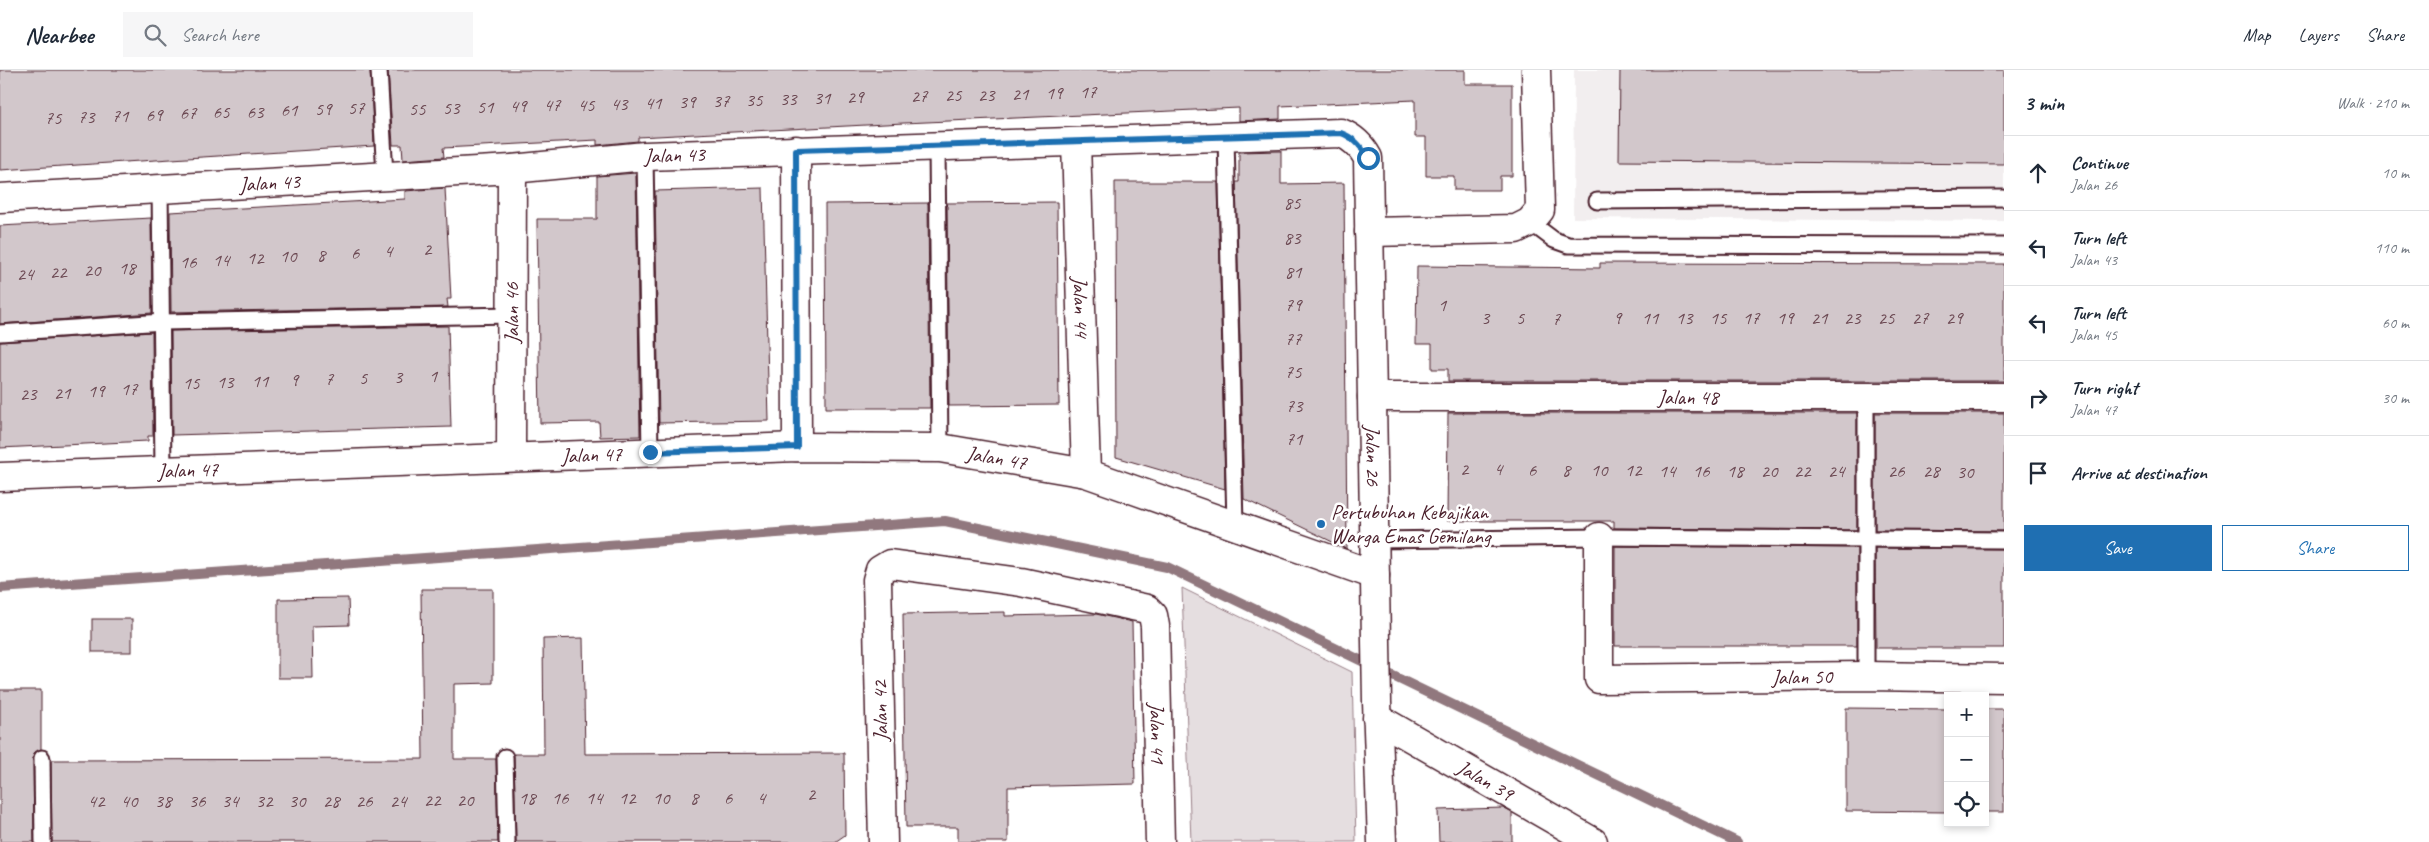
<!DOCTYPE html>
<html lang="en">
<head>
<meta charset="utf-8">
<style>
	:root { --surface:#fff; --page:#f6f6f7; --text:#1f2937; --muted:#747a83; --line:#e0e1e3; --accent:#1f6fb2 }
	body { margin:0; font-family:Caveat,sans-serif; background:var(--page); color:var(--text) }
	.controls { position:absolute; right:15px; bottom:15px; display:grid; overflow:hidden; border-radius:0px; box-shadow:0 2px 8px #0003 }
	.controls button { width:45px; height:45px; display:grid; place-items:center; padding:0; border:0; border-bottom:1px solid var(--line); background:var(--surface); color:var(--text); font:25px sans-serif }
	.stop { position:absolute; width:15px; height:15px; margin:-11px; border:4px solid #1f6fb2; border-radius:50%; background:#fff }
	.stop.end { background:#1f6fb2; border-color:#fff; box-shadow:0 1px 5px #0008 }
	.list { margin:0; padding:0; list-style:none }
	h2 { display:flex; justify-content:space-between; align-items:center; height:65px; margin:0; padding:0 20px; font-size:21px }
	h2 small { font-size:16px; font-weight:400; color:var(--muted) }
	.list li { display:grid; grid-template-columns:32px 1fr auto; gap:15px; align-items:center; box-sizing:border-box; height:75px; padding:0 20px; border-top:1px solid var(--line) }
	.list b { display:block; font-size:19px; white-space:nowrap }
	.list p { margin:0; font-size:16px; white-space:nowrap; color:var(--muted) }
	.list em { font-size:16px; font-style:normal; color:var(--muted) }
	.actions { display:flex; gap:10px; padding:15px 20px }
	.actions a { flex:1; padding:11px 0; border:1px solid var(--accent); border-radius:0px; text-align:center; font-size:18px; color:var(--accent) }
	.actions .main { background:var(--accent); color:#fff }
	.icon { flex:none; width:28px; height:28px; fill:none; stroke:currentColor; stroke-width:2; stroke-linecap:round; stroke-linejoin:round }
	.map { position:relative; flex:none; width:2004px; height:772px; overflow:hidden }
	header { display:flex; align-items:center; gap:30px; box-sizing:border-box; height:70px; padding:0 25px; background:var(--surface); border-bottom:1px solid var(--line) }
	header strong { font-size:24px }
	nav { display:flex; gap:28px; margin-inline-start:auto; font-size:18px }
	.search { width:350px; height:45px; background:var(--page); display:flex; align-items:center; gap:12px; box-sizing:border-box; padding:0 18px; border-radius:0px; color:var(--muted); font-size:19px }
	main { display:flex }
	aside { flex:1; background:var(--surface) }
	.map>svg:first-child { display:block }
</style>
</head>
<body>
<header>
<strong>Nearbee</strong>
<div class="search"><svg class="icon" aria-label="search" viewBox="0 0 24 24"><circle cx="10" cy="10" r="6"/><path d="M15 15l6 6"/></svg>Search here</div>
<nav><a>Map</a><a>Layers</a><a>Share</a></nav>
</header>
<main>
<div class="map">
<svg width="2004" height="772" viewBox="0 0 2004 772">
	<rect width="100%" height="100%" fill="#fff"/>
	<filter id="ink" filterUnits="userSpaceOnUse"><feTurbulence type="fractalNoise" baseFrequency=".02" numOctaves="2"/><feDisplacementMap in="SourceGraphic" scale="10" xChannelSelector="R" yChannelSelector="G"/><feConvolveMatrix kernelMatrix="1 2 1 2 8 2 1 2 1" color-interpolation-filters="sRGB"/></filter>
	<g filter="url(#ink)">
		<polygon fill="#f2eeef" points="1574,0 2004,0 2004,151 1573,148"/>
		<polygon fill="#e5dee0" stroke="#987e86" points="1182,518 1352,602 1356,772 1191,772"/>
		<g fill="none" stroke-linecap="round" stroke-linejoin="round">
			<polyline stroke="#91787e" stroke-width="10" points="0,518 945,451 1167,497 1737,772"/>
		</g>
		<g fill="#d2c7cb" stroke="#4a1f2b">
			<polygon points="0,0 370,0 374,76 0,100"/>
			<polygon points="388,0 1465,0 1465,14 1512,14 1512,106 1500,106 1500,120 1454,120 1454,106 1426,106 1426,67 1415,67 1415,30 1280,36 1280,49 1239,51 1239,38 904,53 638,67 638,71 597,75 597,70 443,78 444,87 403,90 402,75 393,75"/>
			<polygon points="1620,0 2004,0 2004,94 1619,91"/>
			<polygon points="1281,81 1281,114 1344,113 1347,479 1244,429 1236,112 1239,112 1239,82"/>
			<polygon points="636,103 640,366 600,367 599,352 540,353 537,149 597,149 597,106"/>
			<polygon points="1115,112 1218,112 1225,419 1116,387"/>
			<polygon points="445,118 451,229 447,229 448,237 171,242 170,142 405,129 405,121"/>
			<polygon points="763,118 769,351 659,353 655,121"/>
			<polygon points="1057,132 1059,335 949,336 947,133"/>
			<polygon points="928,133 930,338 826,338 825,134"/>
			<polygon points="151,148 152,243 0,254 0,156"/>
			<polygon points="1600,193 2004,194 2004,311 1448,311 1448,299 1432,299 1432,274 1416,274 1417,196 1600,198"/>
			<polygon points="448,256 451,357 172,365 171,261"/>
			<polygon points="152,262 153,366 148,366 148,371 0,378 0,272"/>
			<polygon points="1448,343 1857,343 1857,460 1614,458 1614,451 1447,451"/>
			<polygon points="1875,343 2004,343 2004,461 1875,460"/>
			<polygon points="1615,476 1857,478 1857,576 1615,576"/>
			<polygon points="1875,478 2004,479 2004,578 1876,578"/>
			<polygon points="421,519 493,519 493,613 454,614 454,689 496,689 498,772 52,772 51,690 423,689"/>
			<polygon points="348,528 349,555 312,556 313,608 278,608 278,529"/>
			<polygon points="1005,542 1005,546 1096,544 1132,552 1135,714 1008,717 1008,772 958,772 958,757 906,757 903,544"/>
			<rect x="92" y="549" width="40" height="33"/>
			<polygon points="583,568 585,684 844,683 845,765 835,772 516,772 514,684 544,684 543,569"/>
			<polygon points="0,620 41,620 41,679 34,683 33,688 34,772 0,772"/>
			<polygon points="1846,638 1948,639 1948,742 1846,741"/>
			<rect x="1985" y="639" width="19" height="103"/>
			<polygon points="1503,738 1512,743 1512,772 1439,772 1438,740"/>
		</g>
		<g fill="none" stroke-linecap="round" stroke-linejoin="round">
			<g stroke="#4a1f2b" stroke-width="19">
				<g id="lane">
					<polyline points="379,0 385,105"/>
					<polyline points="1226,67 1235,456"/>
					<polyline points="937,77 940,378"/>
					<polyline points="645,86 650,382"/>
					<polyline points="160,117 163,401"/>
					<polyline points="1597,131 2004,128"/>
					<polyline points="1530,152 1554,170 1568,175 2004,176"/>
					<polyline points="0,263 163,252 511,245"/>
					<polyline points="1374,470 1599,467 2004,470"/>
					<polyline points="1866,606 1866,327"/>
					<polyline points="505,687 507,772"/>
					<polyline points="42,688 43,772"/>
				</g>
			</g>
			<g stroke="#4a1f2b" stroke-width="31">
				<g id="street">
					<path id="s1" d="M1076,72l10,331"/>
					<polyline points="796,80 797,377"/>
					<path id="s2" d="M0,128l512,-29 133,-13 696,-23c13,5 21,14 27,25l9,544 5,140"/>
					<polyline points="1369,162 1516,159 1530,152 1540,140 1536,0"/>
					<path id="s3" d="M1372,327h632"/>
					<path id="s4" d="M511,387l1,-288"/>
					<path id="s5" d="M0,407l797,-30 143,1 146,25 289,102"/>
					<path id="s6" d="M1599,467v142l267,-3 138,2"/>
					<path id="s7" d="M1377,648l216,124"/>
					<path id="s8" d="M883,772l-6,-262 3,-10 10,-6 131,18 126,27 6,6 2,11 5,216"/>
				</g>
			</g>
			<use href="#lane" stroke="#fff" stroke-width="15"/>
			<use href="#street" stroke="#fff" stroke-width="28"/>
		</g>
	</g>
	<g fill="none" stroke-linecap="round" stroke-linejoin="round" filter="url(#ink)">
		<path stroke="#1f6fb2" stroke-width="6" d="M650,382l147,-5 -1,-297 545,-17c12,4 21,14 27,25"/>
	</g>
	<circle fill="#1f6fb2" stroke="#fff" stroke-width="2" cx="1321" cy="454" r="5"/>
	<g text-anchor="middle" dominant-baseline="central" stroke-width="5" stroke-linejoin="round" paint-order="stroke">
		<g font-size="19" fill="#6c4953">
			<text x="1088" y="22">17</text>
			<text x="1054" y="23">19</text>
			<text x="1020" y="24">21</text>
			<text x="953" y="25">25</text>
			<text x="986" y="25">23</text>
			<text x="919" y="26">27</text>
			<text x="855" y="27">29</text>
			<text x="822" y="28">31</text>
			<text x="788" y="29">33</text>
			<text x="754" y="30">35</text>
			<text x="721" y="31">37</text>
			<text x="687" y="32">39</text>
			<text x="653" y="33">41</text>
			<text x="619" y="34">43</text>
			<text x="552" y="35">47</text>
			<text x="586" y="35">45</text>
			<text x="518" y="36">49</text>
			<text x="485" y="37">51</text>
			<text x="356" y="38">57</text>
			<text x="451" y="38">53</text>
			<text x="323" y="39">59</text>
			<text x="417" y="39">55</text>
			<text x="289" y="40">61</text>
			<text x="221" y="42">65</text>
			<text x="255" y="42">63</text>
			<text x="188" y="43">67</text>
			<text x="154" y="45">69</text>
			<text x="120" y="46">71</text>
			<text x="86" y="47">73</text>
			<text x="53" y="48">75</text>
			<text x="1292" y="133">85</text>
			<text x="1292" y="168">83</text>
			<text x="427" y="179">2</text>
			<text x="388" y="181">4</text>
			<text x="355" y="183">6</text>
			<text x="321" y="185">8</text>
			<text x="288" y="186">10</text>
			<text x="255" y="188">12</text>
			<text x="221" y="190">14</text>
			<text x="188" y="192">16</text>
			<text x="127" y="198">18</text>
			<text x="92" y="200">20</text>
			<text x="58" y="202">22</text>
			<text x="1293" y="202">81</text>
			<text x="25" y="204">24</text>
			<text x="1293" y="235">79</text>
			<text x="1442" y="235">1</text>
			<text x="1485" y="248">3</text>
			<text x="1520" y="248">5</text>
			<text x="1617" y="248">9</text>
			<text x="1650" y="248">11</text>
			<text x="1684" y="248">13</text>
			<text x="1718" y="248">15</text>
			<text x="1751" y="248">17</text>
			<text x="1785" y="248">19</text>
			<text x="1819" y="248">21</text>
			<text x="1852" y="248">23</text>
			<text x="1886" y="248">25</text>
			<text x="1920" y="248">27</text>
			<text x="1954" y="248">29</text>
			<text x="1556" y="249">7</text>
			<text x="1293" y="269">77</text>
			<text x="1293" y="302">75</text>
			<text x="433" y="306">1</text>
			<text x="398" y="307">3</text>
			<text x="363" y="308">5</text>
			<text x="329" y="309">7</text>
			<text x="294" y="310">9</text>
			<text x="260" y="311">11</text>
			<text x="225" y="312">13</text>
			<text x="191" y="313">15</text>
			<text x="129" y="319">17</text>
			<text x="96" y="321">19</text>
			<text x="62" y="323">21</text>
			<text x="28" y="324">23</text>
			<text x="1294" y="336">73</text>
			<text x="1294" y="369">71</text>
			<text x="1464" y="399">2</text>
			<text x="1498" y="399">4</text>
			<text x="1532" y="400">6</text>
			<text x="1566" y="400">8</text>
			<text x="1599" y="400">10</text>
			<text x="1633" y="400">12</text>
			<text x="1667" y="401">14</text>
			<text x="1701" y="401">16</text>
			<text x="1735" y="401">18</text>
			<text x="1769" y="401">20</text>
			<text x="1802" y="401">22</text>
			<text x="1836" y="401">24</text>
			<text x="1896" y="401">26</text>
			<text x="1931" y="401">28</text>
			<text x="1965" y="402">30</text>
			<text x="811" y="724">2</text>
			<text x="527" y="728">18</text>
			<text x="560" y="728">16</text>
			<text x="594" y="728">14</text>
			<text x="627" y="728">12</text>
			<text x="661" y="728">10</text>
			<text x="694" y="728">8</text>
			<text x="728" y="728">6</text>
			<text x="761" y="728">4</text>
			<text x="432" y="730">22</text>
			<text x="465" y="730">20</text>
			<text x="96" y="731">42</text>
			<text x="129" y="731">40</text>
			<text x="163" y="731">38</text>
			<text x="197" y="731">36</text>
			<text x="230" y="731">34</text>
			<text x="264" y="731">32</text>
			<text x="297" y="731">30</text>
			<text x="331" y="731">28</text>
			<text x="364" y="731">26</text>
			<text x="398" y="731">24</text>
		</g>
		<g font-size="21" fill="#4a1f2b" stroke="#fff">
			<text stroke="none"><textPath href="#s2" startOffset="676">Jalan 43</textPath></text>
			<text stroke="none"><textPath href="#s2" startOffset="270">Jalan 43</textPath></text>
			<text stroke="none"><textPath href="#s1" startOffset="165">Jalan 44</textPath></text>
			<text stroke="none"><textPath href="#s4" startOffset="144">Jalan 46</textPath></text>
			<text stroke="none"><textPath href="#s3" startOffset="316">Jalan 48</textPath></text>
			<text stroke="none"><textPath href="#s5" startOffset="592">Jalan 47</textPath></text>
			<text stroke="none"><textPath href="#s2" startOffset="1678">Jalan 26</textPath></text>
			<text stroke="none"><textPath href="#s5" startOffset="998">Jalan 47</textPath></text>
			<text stroke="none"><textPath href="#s5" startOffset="188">Jalan 47</textPath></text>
			<text stroke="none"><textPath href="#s6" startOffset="345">Jalan 50</textPath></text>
			<text transform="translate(880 641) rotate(-91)">Jalan 42</text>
			<text stroke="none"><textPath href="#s8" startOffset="672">Jalan 41</textPath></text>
			<text stroke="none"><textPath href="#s7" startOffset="125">Jalan 39</textPath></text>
		</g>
		<g font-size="21" fill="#4a1f2b" stroke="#fff" text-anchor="start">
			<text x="1331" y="442">Pertubuhan Kebajikan<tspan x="1331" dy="24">Warga Emas Gemilang</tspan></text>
		</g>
	</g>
</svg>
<div class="controls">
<button>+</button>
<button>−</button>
<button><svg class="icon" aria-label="locate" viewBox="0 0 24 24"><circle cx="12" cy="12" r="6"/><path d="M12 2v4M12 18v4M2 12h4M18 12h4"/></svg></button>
</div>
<div class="stop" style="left:1368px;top:88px"></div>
<div class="stop end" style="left:650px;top:382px"></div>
</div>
<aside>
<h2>3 min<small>Walk · 210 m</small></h2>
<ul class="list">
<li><svg class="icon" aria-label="ahead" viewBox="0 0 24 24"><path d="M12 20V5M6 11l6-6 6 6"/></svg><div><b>Continue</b><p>Jalan 26</p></div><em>10 m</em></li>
<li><svg class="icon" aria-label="left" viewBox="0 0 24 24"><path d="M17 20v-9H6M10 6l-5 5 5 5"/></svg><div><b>Turn left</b><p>Jalan 43</p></div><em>110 m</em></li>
<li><svg class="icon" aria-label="left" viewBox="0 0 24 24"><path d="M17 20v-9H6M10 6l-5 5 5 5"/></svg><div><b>Turn left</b><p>Jalan 45</p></div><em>60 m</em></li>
<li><svg class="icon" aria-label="right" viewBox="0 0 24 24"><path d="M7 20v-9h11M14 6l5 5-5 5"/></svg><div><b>Turn right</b><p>Jalan 47</p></div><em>30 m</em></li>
<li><svg class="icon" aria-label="arrive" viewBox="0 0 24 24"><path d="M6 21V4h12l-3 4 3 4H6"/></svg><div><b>Arrive at destination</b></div></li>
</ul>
<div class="actions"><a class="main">Save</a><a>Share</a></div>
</aside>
</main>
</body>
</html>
